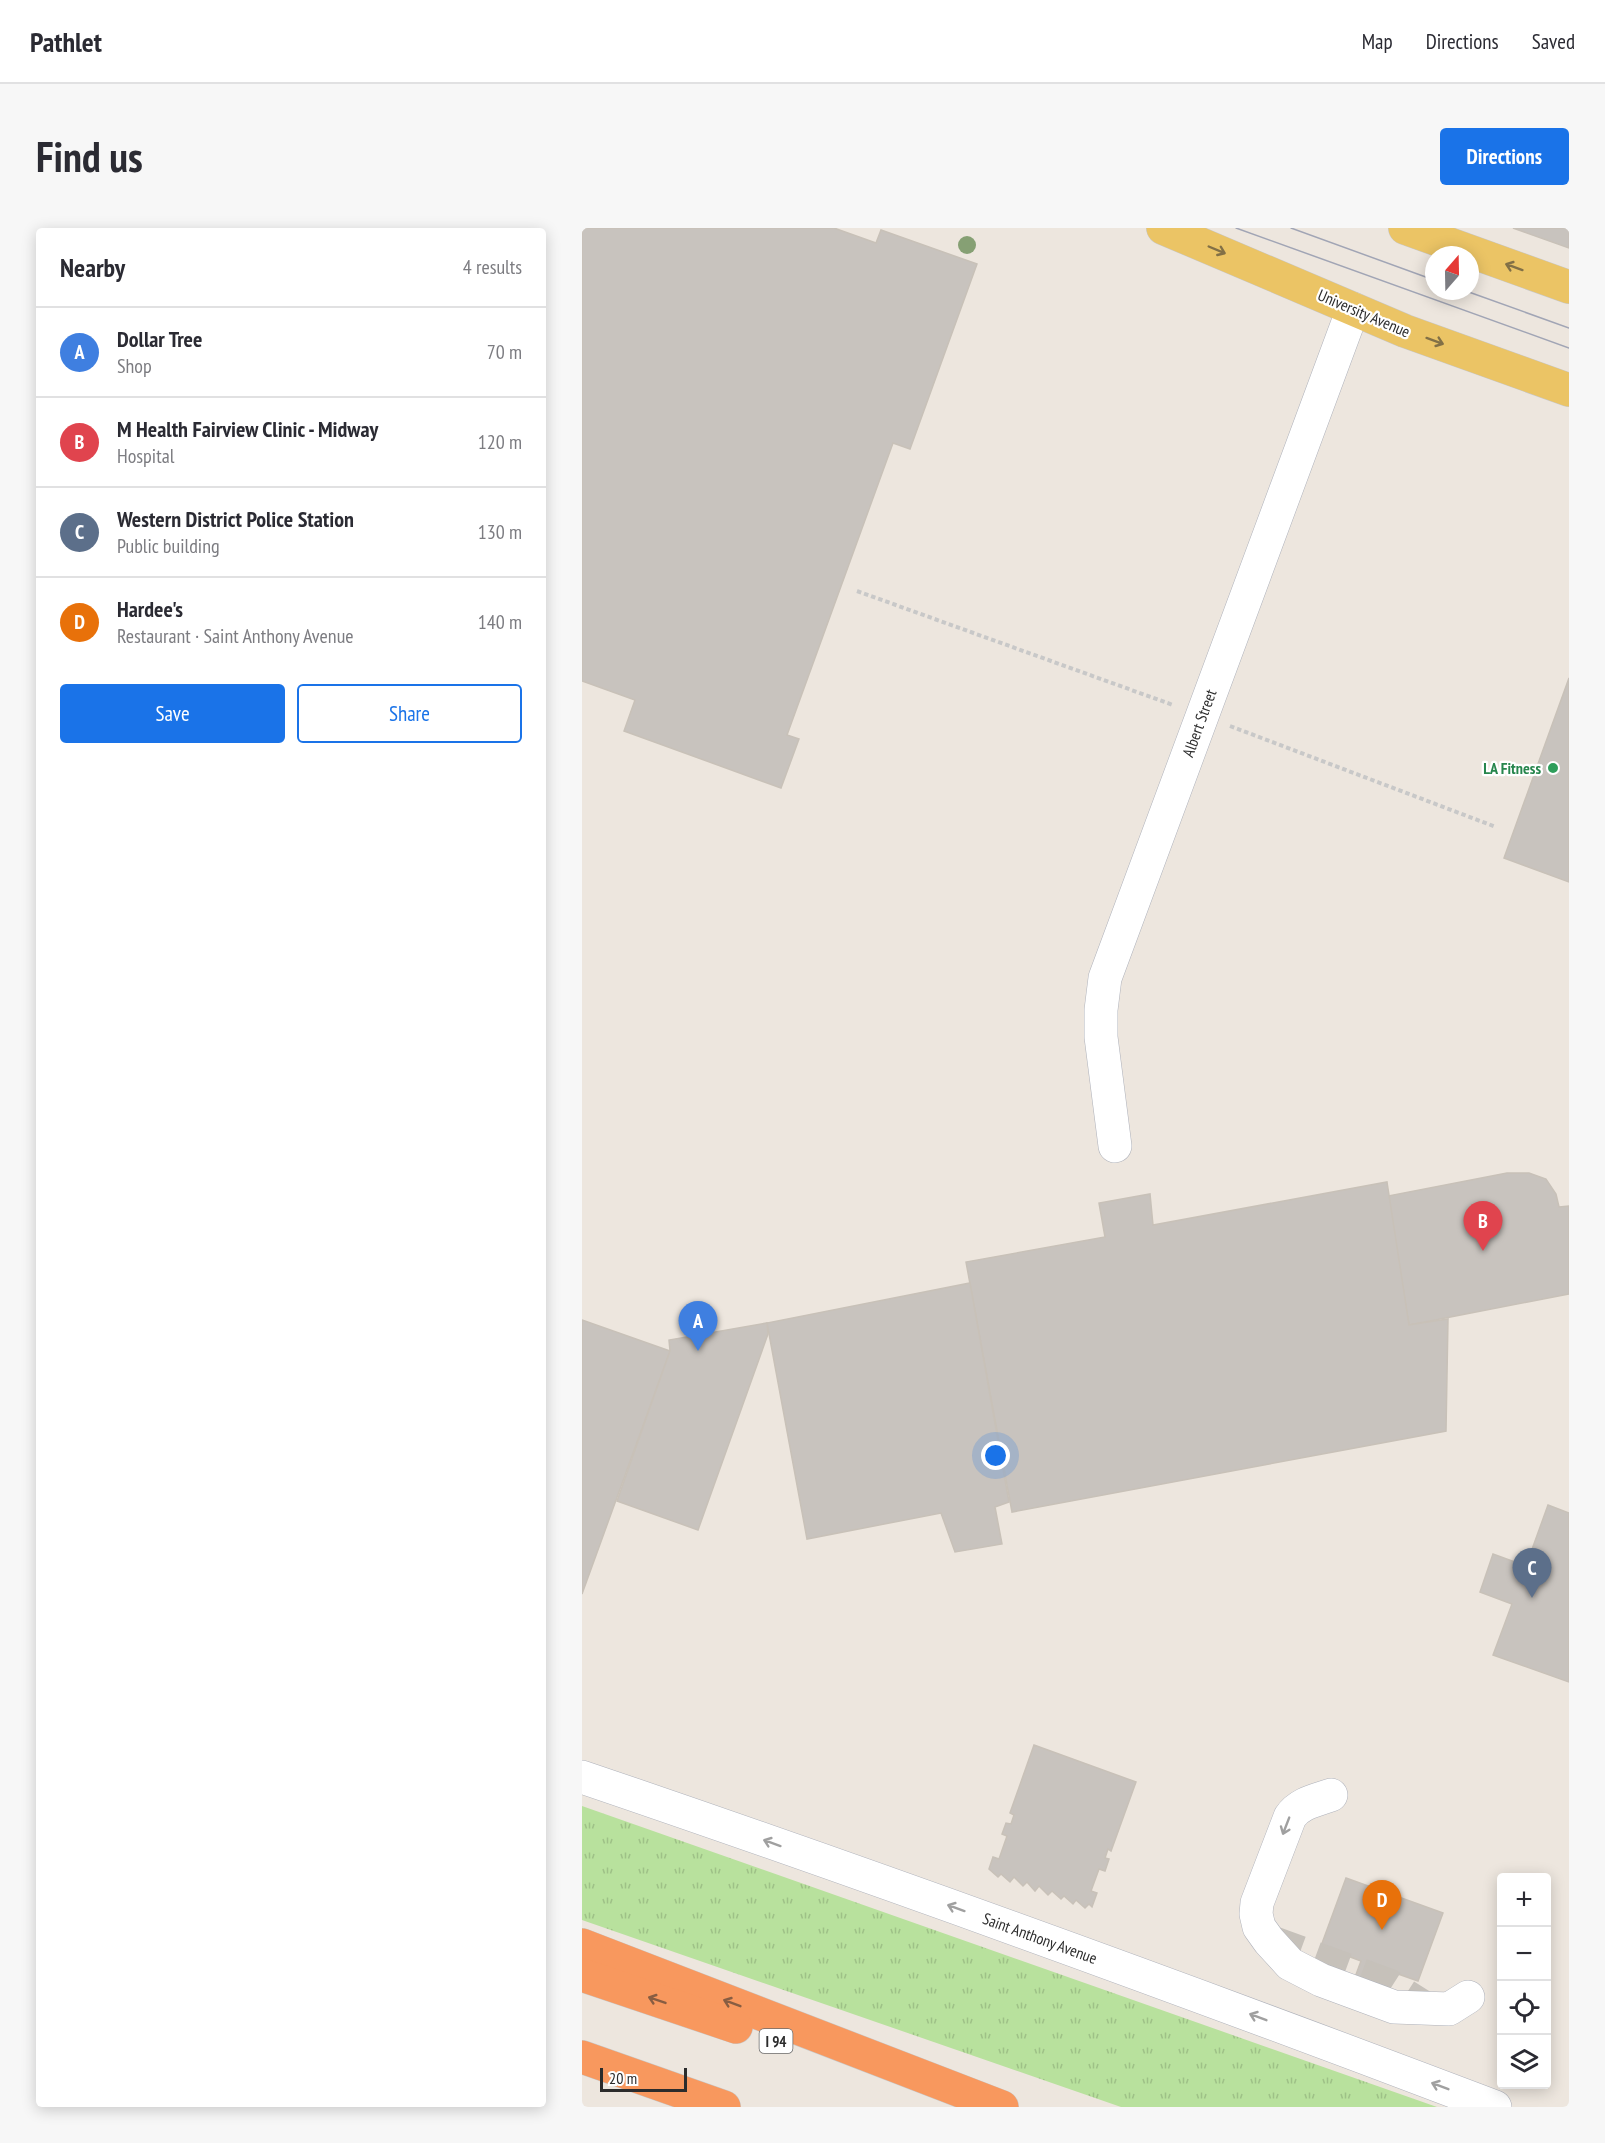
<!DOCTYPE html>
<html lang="en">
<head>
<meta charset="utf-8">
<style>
	:root { --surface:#fff; --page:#f7f7f7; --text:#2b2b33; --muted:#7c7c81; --line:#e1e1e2; --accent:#1a73e8 }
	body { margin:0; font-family:"PT Sans Narrow",sans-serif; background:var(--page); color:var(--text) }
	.controls { position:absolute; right:18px; bottom:18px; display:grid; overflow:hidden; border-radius:6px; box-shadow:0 3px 15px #0003 }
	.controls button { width:54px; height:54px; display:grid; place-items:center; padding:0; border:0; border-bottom:2px solid var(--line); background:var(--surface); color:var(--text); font:30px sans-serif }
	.compass { position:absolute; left:843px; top:18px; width:54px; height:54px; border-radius:50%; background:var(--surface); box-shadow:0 3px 15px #0003; rotate:20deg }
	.scale { position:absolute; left:18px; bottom:15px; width:87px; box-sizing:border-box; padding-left:6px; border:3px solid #2c2c2c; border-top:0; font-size:16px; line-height:21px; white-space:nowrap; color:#2c2c2c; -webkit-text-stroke:4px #fff; paint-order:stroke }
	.you { position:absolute; left:414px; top:1228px; width:21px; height:21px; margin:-15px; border:4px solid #fff; border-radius:50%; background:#1a73e8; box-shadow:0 0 0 9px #1a73e833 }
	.badge { display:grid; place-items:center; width:39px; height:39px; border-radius:50%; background:var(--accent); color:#fff; font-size:20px; font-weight:700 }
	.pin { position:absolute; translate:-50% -50px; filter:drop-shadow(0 2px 3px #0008) }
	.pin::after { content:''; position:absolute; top:32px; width:21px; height:18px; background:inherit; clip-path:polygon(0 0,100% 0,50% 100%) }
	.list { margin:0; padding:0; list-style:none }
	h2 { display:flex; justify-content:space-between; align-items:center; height:78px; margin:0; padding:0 24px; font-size:26px }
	h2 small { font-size:20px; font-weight:400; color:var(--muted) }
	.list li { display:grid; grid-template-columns:39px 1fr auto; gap:18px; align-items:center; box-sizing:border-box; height:90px; padding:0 24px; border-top:2px solid var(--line) }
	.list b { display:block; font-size:22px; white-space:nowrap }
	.list p { margin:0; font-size:20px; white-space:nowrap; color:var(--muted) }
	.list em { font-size:20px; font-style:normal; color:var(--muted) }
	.actions { display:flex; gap:12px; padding:18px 24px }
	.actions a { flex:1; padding:14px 0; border:2px solid var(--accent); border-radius:6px; text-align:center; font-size:21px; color:var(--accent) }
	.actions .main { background:var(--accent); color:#fff }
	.icon { flex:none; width:33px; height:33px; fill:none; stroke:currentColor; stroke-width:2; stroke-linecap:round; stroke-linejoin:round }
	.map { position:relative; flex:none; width:987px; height:1879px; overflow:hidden; border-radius:6px }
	header { display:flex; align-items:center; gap:36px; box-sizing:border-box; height:84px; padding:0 30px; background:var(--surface); border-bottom:2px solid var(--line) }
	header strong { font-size:28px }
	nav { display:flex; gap:33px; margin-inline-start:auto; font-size:21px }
	.intro { display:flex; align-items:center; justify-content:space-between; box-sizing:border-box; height:144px; padding:0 36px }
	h1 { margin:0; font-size:42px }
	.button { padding:15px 27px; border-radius:6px; background:var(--accent); color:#fff; font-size:21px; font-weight:700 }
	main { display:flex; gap:36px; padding:0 36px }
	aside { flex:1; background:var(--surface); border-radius:6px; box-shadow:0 3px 15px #0003 }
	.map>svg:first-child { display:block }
</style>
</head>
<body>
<header>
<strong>Pathlet</strong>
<nav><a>Map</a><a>Directions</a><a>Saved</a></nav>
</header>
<div class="intro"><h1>Find us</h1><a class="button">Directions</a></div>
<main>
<aside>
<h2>Nearby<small>4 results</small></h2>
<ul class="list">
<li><span class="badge" style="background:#3f7fe0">A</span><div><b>Dollar Tree</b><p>Shop</p></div><em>70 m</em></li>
<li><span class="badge" style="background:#e0444e">B</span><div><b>M Health Fairview Clinic - Midway</b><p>Hospital</p></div><em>120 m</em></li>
<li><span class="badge" style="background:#5c6f8a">C</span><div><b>Western District Police Station</b><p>Public building</p></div><em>130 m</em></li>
<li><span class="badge" style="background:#e8710a">D</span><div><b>Hardee's</b><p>Restaurant · Saint Anthony Avenue</p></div><em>140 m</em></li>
</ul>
<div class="actions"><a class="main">Save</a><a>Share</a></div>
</aside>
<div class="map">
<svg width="987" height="1879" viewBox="0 0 987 1879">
	<defs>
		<pattern id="grass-tufts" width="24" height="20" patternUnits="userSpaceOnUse" patternTransform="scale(1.5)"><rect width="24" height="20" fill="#b8e19d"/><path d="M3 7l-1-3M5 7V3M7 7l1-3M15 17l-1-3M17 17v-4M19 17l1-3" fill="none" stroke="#9ec187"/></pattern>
	</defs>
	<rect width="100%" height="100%" fill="#ede6de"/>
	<polygon fill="url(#grass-tufts)" points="0,1578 855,1879 539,1879 0,1692"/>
	<g fill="#c8c3be" stroke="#c8c1b8" stroke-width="1.5">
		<polygon points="0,0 252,0 294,15 299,2 395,36 328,221 311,215 205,507 217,511 199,560 42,503 53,472 0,453"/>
		<polygon points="931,0 987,0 987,20"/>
		<polygon points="987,450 987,654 922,630"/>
		<polygon points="925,945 947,945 964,951 974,966 977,979 987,978 987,1066 827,1097 806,968"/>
		<polygon points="805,954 827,1097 866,1091 864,1203 430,1284 384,1034 523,1009 517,975 568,966 571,997"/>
		<polygon points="388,1055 427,1274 413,1279 420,1316 373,1324 359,1285 225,1311 185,1095"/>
		<polygon points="0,1092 88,1123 0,1366"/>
		<polygon points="185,1095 186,1106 116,1302 35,1273 88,1123 87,1112"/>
		<polygon points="966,1277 987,1285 987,1454 911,1427 930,1376 898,1364 911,1326 944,1338"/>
		<polygon points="452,1517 554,1554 529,1623 526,1621 523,1630 527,1631 523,1643 517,1641 509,1663 515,1665 510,1679 507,1676 503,1680 494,1672 491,1676 482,1668 479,1671 470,1663 466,1667 457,1658 453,1663 445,1654 441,1658 432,1649 428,1654 419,1646 416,1649 407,1641 411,1629 417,1631 425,1608 420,1606 424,1595 429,1596 432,1587 428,1585"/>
		<polygon points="764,1650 861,1685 836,1753 799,1740 792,1760 772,1752 779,1733 739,1718"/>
	</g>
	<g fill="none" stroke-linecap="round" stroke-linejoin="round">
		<polyline stroke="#c6c1ba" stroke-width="33" stroke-dasharray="33 16" stroke-linecap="butt" points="687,1713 807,1757 843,1780"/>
		<g stroke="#afb2bb" stroke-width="34">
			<g id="minor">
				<polyline points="533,918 519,809 519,782 523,750 771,81"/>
				<path d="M0,1549c306,104 610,215 913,330"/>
				<path d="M749,1567c-14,5 -32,8 -41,22l-33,86 -1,11 3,13 10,14 21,23 31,16 73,27 55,2 19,-12"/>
			</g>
		</g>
		<g stroke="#c8c8c8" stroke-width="34">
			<g id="major">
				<polyline points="581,0 823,103 987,162"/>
				<polyline points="823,0 987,59"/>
			</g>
		</g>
		<g stroke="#c8c8c8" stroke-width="34">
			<g id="highway">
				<polyline points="0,1717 420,1879"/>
				<polyline points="0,1747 154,1799"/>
				<polyline points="0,1829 142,1879"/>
			</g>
		</g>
		<g stroke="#c8c8c8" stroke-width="4" stroke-dasharray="4.5 3" stroke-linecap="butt">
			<polyline points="275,363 591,477"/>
			<polyline points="648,498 914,599"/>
		</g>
		<use href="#minor" stroke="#fff" stroke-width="33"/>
		<use href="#major" stroke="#ebc465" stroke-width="33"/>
		<use href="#highway" stroke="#f8985e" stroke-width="33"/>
		<g stroke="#a1a5b5" stroke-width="1.5">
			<polyline points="654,0 987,120"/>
			<polyline points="709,0 852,52"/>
			<polyline points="884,63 987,100"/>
		</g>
	</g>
	<circle fill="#86a074" cx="385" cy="17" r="9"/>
	<defs><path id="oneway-shaft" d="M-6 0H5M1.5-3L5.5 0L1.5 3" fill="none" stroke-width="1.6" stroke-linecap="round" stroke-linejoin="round" transform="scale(1.5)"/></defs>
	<g stroke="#827046">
		<use href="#oneway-shaft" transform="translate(635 22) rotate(23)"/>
		<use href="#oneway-shaft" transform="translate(932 39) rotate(-160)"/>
		<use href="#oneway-shaft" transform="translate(853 113) rotate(20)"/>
	</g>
	<g stroke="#a0a0a0">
		<use href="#oneway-shaft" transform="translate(704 1598) rotate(111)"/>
		<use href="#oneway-shaft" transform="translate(190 1615) rotate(-160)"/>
		<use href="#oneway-shaft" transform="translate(374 1680) rotate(-160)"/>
		<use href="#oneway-shaft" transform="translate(676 1789) rotate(-159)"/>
		<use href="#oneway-shaft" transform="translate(858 1858) rotate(-159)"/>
	</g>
	<g stroke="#885d42">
		<use href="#oneway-shaft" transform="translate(75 1772) rotate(-161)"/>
		<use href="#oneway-shaft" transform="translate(150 1775) rotate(-159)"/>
	</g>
	<circle fill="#2e9e5b" stroke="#fff" stroke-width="2" cx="971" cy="540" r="6"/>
	<g text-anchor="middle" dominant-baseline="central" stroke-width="4.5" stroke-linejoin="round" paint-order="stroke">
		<rect fill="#fff" stroke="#6b6b6b" stroke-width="1.5" x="177.5" y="1801" width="33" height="24" rx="4.5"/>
		<g font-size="15" font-weight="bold" fill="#2c2c2c">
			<text x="194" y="1813">I 94</text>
		</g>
		<g font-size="16" fill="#2c2c2c" stroke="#fff">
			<text transform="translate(782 85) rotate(23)">University Avenue</text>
			<text transform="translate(617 495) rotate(-70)">Albert Street</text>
			<text transform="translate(458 1710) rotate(20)">Saint Anthony Avenue</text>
		</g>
		<g font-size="16" font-weight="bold" fill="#27864d" stroke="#fff" text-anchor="end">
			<text x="959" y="540">LA Fitness</text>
		</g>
	</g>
</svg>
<div class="controls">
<button>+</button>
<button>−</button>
<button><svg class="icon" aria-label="locate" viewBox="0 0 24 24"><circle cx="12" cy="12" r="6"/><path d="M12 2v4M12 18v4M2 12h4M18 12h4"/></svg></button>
<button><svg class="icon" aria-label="layers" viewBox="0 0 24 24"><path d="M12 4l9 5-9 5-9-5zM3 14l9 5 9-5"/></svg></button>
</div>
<svg class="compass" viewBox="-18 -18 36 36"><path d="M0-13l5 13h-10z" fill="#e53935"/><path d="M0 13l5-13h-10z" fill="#7c7c81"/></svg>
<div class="scale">20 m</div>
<div class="you"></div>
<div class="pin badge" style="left:116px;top:1123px;background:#3f7fe0">A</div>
<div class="pin badge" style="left:901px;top:1023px;background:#e0444e">B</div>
<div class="pin badge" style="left:950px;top:1370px;background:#5c6f8a">C</div>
<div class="pin badge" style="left:800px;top:1702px;background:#e8710a">D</div>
</div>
</main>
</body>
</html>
